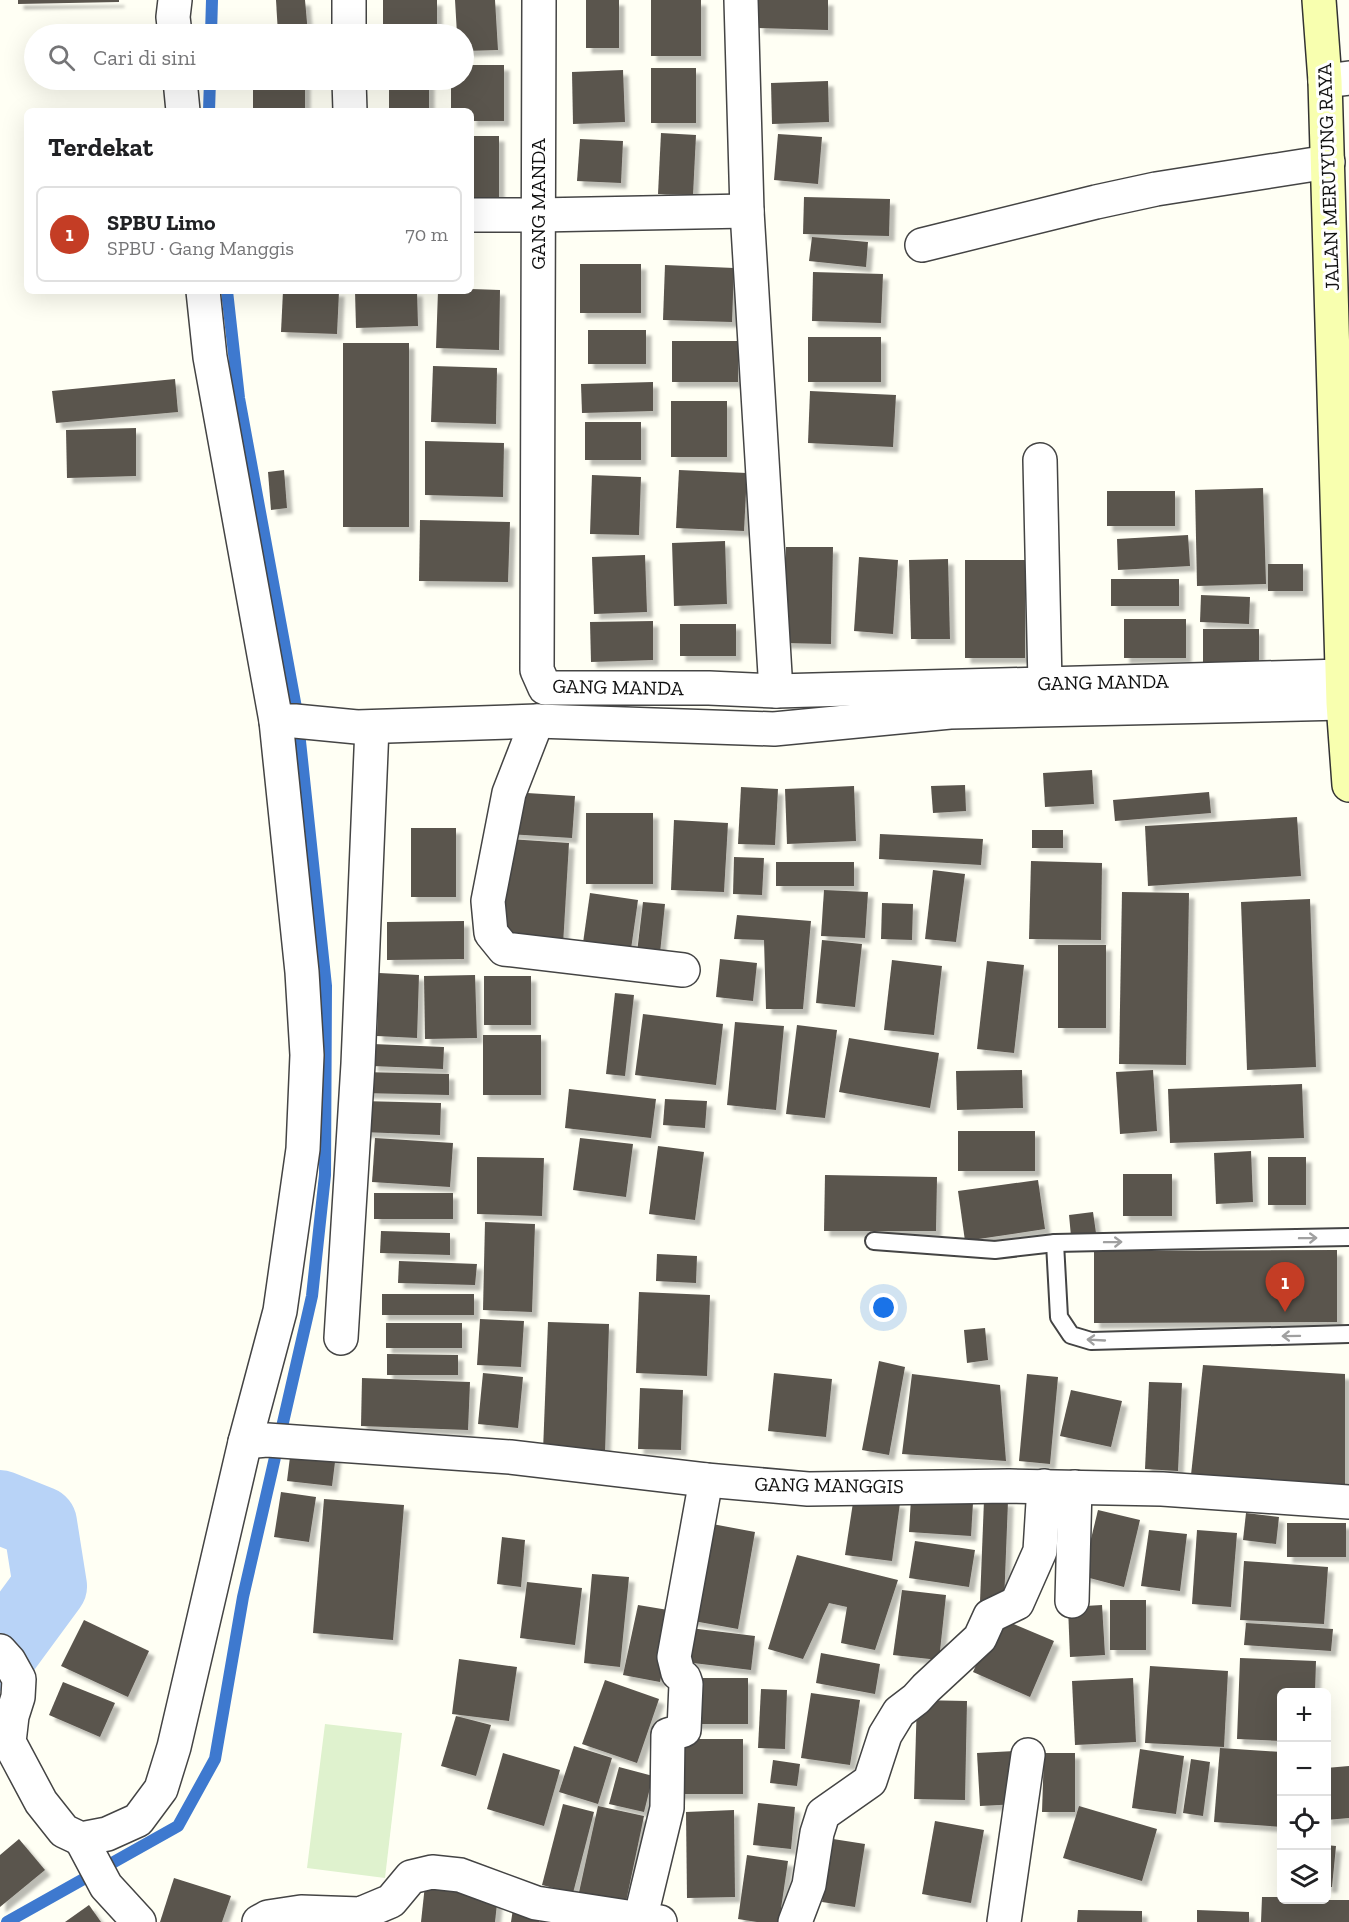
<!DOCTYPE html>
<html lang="id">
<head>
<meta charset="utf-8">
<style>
	:root { --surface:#fff; --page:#f6f6f6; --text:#202124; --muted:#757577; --line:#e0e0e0; --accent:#c43d25 }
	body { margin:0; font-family:"Zilla Slab",serif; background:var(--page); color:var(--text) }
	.controls { position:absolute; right:18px; bottom:18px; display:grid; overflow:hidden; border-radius:9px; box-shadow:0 6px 24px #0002 }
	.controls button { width:54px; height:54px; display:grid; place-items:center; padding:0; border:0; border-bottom:2px solid var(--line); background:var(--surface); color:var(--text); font:30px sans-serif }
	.you { position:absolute; left:884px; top:1308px; width:21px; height:21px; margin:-15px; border:4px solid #fff; border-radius:50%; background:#1a73e8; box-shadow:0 0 0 9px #1a73e833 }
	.badge { display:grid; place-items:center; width:39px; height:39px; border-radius:50%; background:var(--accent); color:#fff; font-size:20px; font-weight:700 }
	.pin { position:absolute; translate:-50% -50px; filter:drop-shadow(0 2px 3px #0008) }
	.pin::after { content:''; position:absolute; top:32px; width:21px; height:18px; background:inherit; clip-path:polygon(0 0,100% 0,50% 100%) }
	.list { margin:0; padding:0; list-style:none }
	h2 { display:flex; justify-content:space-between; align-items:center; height:78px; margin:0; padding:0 24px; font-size:26px }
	h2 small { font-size:20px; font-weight:400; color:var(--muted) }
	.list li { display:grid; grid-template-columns:39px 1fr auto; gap:18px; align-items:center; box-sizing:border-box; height:96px; margin:0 12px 12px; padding:0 12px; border:2px solid var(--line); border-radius:9px }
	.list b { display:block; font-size:22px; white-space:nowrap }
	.list p { margin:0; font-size:20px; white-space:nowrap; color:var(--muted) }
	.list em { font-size:20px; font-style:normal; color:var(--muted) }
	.icon { flex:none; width:33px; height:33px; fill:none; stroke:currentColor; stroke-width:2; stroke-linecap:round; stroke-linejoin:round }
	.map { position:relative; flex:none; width:1349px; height:1922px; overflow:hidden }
	.search { position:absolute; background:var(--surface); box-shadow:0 6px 24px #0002; left:24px; top:24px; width:450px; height:66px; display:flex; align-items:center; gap:15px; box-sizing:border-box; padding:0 21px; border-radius:33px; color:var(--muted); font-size:22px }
	.panel { position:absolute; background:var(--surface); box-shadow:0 6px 24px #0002; left:24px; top:108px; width:450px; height:186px; border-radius:9px }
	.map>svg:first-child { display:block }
</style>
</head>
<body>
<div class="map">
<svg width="1349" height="1922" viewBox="0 0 1349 1922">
	<defs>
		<filter id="shadow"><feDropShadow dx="5.5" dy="5.5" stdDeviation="1.5" flood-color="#0004"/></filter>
	</defs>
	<rect width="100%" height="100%" fill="#fffff4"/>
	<polygon fill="#dff2ce" points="325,1724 402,1733 385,1878 307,1868"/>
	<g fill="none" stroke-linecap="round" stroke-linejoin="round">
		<g stroke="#3e79cf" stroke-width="12">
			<polyline points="211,34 212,0"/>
			<polyline points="209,111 210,80"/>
			<polyline points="7,1922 178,1826 215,1759 243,1597 312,1296 325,1175 326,986 297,713 239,398 227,291"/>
		</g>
		<polyline stroke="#b8d3f7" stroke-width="74" points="0,1507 40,1523 50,1586 0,1654"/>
	</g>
	<g fill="#5a544d" filter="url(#shadow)">
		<polygon points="18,0 119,0 119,2 18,4"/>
		<polygon points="276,0 305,0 308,34 278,34"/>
		<rect x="383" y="0" width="54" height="34"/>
		<polygon points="455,0 495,0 498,50 464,51 464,34 457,34"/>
		<rect x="586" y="0" width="33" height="48"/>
		<rect x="651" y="0" width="50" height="56"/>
		<polygon points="759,0 828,0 828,30 758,28"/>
		<polygon points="464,65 504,65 504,121 471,121 471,111 451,111 451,80 464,80"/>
		<rect x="651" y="68" width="45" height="55"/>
		<polygon points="623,70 625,122 573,124 572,72"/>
		<rect x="253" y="80" width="52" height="31"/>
		<rect x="389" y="80" width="40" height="31"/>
		<polygon points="828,81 829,122 772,124 771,83"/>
		<polygon points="661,133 696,135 693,195 658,194"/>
		<polygon points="778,134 822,137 818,184 774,180"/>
		<rect x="471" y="136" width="28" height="63"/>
		<polygon points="580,139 623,141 621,183 577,181"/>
		<polygon points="804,197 890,199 889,236 803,234"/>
		<polygon points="812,237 868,242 866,267 809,261"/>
		<rect x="580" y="264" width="61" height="49"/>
		<polygon points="665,265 734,268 732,322 663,320"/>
		<polygon points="813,272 883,274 881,323 812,321"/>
		<polygon points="471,289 500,290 499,350 436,348 438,291 471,291"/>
		<polygon points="283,291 339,291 337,334 281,332"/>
		<polygon points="355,291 417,291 418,326 356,328"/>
		<rect x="588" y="330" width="58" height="34"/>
		<rect x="808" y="337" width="73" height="45"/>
		<rect x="672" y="341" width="66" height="41"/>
		<rect x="343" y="343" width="66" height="184"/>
		<polygon points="433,366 497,368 496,424 431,422"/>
		<polygon points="175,379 178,412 56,423 52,391"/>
		<polygon points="653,382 653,411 582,413 581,384"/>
		<polygon points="810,391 896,395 893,447 808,443"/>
		<rect x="671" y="401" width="56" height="56"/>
		<rect x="585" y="422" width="56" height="38"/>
		<polygon points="136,428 136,476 67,478 66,430"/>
		<polygon points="425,441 504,443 503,497 425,495"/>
		<polygon points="284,470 287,508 271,510 268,472"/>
		<polygon points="679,470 747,473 744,531 676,528"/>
		<polygon points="592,475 641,477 639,535 590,534"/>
		<polygon points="1263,488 1266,584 1197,586 1195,490"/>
		<rect x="1107" y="491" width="68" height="35"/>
		<polygon points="420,520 510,522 508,582 419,581"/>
		<polygon points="1188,535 1190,566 1118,570 1117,539"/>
		<polygon points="725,541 727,604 674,606 672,543"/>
		<polygon points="786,547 833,547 831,644 784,643"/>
		<polygon points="645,555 647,612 594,614 592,557"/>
		<polygon points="859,557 898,560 893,634 854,631"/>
		<polygon points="948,559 950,639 911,639 909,560"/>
		<rect x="965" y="560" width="60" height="98"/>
		<rect x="1268" y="564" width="35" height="27"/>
		<rect x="1111" y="579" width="68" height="27"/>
		<polygon points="1201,595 1250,597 1249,624 1200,622"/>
		<rect x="1124" y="619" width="62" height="39"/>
		<polygon points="653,621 653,660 591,662 590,622"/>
		<rect x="680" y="624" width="56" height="32"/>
		<rect x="1203" y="629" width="56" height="46"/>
		<polygon points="1092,770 1094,804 1045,807 1043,773"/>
		<polygon points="965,785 966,811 933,813 931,786"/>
		<polygon points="854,786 856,841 787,844 785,789"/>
		<polygon points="741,787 778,789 775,845 738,844"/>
		<polygon points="511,792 575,796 572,838 508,834"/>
		<polygon points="1209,792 1211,813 1115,821 1113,800"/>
		<rect x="586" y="813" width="67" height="71"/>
		<polygon points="1297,817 1301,876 1148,886 1145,826"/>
		<polygon points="674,820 728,823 724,892 671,890"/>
		<rect x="411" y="828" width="45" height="69"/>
		<rect x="1032" y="830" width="31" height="18"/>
		<polygon points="880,834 983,839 981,865 879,859"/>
		<polygon points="509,839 569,843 563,945 503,940"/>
		<polygon points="734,857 764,858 762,895 733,894"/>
		<polygon points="1031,861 1102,863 1101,940 1029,939"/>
		<rect x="776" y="862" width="78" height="24"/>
		<polygon points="933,870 965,874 956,942 925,939"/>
		<polygon points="824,890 868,892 865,938 821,936"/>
		<polygon points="1122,892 1189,893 1186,1065 1119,1064"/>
		<polygon points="590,893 638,900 629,963 581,957"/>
		<polygon points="1310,899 1316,1067 1247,1070 1241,902"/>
		<polygon points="643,902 665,904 659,963 636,961"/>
		<polygon points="882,903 913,904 912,940 881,939"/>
		<polygon points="737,915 811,921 803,1009 766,1009 764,940 734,939"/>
		<polygon points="464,921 464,959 387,960 387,922"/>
		<polygon points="822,940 862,944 855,1007 816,1003"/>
		<rect x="1058" y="945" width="48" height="83"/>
		<polygon points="720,959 757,963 753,1001 716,997"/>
		<polygon points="892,960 942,966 934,1035 884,1030"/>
		<polygon points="987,961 1024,965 1014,1053 977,1049"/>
		<polygon points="379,973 419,975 417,1038 377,1036"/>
		<polygon points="475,975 477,1038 425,1039 424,976"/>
		<rect x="484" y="976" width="47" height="49"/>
		<polygon points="615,993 634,995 625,1076 606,1074"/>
		<polygon points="643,1014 723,1024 716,1085 635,1075"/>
		<polygon points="735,1022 784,1026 776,1110 727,1105"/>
		<polygon points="797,1025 837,1030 825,1118 786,1114"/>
		<rect x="483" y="1035" width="58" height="60"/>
		<polygon points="849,1038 939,1053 930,1108 839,1092"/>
		<polygon points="373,1044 444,1047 443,1069 372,1066"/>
		<polygon points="1022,1070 1023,1108 957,1110 956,1071"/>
		<polygon points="1153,1070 1157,1131 1120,1134 1116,1072"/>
		<polygon points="362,1072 449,1074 449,1095 362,1093"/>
		<polygon points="1302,1084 1304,1138 1170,1143 1168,1089"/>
		<polygon points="569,1089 656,1099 651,1138 565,1128"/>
		<polygon points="665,1099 707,1101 705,1128 663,1125"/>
		<polygon points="362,1101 441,1103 440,1135 362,1132"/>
		<rect x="958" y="1131" width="77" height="40"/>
		<polygon points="375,1138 453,1143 450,1187 372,1182"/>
		<polygon points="580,1138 633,1144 626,1197 573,1190"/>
		<polygon points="658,1146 704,1152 695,1220 649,1214"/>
		<polygon points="1251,1151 1253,1202 1216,1204 1214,1153"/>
		<polygon points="477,1157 544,1158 542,1216 477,1214"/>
		<rect x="1268" y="1157" width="38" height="48"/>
		<rect x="1123" y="1174" width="49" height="42"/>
		<polygon points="825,1175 937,1177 936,1231 824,1231"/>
		<polygon points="1038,1180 1045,1229 965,1241 958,1191"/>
		<rect x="374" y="1193" width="79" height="26"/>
		<polygon points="1093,1212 1096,1233 1071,1236 1069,1215"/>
		<polygon points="485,1222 535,1224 532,1312 483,1310"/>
		<polygon points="381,1231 450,1233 450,1255 380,1253"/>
		<polygon points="1337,1250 1337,1322 1094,1323 1094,1251"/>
		<polygon points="657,1254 697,1256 696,1283 656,1281"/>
		<polygon points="399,1261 477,1264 475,1285 398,1283"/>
		<polygon points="639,1292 710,1295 707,1376 636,1373"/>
		<rect x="382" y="1294" width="92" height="21"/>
		<polygon points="480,1319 524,1321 521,1367 477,1365"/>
		<polygon points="548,1322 609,1324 605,1454 543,1451"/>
		<rect x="386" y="1323" width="76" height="25"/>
		<polygon points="985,1328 988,1360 967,1363 964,1330"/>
		<polygon points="387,1354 458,1355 458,1375 387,1375"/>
		<polygon points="879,1361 905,1367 889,1455 862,1450"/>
		<polygon points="1203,1365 1345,1374 1345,1500 1190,1484"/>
		<polygon points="483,1373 523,1377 518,1428 478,1424"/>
		<polygon points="774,1373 832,1379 826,1437 768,1431"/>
		<polygon points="912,1374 1000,1385 1006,1461 902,1454"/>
		<polygon points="1027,1374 1058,1377 1050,1464 1019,1461"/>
		<polygon points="362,1378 470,1382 468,1430 361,1426"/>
		<polygon points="1149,1382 1182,1383 1178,1471 1145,1469"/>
		<polygon points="640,1388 683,1390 681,1450 638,1449"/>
		<polygon points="1071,1390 1122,1401 1111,1447 1060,1436"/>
		<polygon points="291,1449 336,1454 332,1486 287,1481"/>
		<polygon points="281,1492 316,1497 309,1542 274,1537"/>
		<polygon points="854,1496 900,1503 892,1561 845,1555"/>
		<polygon points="324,1499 404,1505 393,1640 313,1633"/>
		<polygon points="911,1499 973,1503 971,1536 909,1532"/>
		<polygon points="984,1500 1008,1501 1004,1603 980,1602"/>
		<polygon points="1098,1510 1140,1520 1124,1587 1082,1576"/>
		<polygon points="1246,1513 1279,1517 1276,1544 1243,1540"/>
		<polygon points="707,1523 755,1532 738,1629 688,1620"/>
		<rect x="1287" y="1523" width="59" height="34"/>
		<polygon points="1149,1530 1187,1534 1180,1591 1141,1586"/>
		<polygon points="1197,1530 1237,1533 1231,1607 1192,1604"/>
		<polygon points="502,1537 525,1540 521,1587 497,1584"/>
		<polygon points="915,1541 975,1550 969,1587 909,1578"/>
		<polygon points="797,1555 898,1580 875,1650 841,1643 847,1607 829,1603 803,1659 768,1649"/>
		<polygon points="1244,1561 1328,1567 1324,1624 1240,1620"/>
		<polygon points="592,1574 629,1577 620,1667 584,1663"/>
		<polygon points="527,1582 582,1588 575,1645 520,1638"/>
		<polygon points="902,1590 946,1595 939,1660 893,1655"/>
		<rect x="1110" y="1600" width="36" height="50"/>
		<polygon points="638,1605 674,1611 660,1682 623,1675"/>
		<polygon points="1102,1605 1105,1655 1070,1657 1068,1607"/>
		<polygon points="997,1617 1054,1641 1030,1697 973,1672"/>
		<polygon points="84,1620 149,1651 128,1697 61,1666"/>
		<polygon points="1246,1623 1333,1629 1331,1651 1244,1645"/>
		<polygon points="690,1628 755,1636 751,1670 685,1662"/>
		<polygon points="821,1653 880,1664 875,1694 816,1683"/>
		<polygon points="1240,1658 1316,1661 1315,1692 1282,1692 1282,1741 1237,1739"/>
		<polygon points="459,1659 517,1667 509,1721 452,1714"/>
		<polygon points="1150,1666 1228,1671 1224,1747 1145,1743"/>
		<rect x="690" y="1678" width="58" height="46"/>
		<polygon points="1133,1678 1136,1742 1075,1745 1072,1681"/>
		<polygon points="605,1680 659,1699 637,1763 582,1744"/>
		<polygon points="63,1682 115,1703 100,1737 49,1715"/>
		<polygon points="761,1689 787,1690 785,1749 758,1748"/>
		<polygon points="811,1693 860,1700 850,1765 801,1758"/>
		<polygon points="917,1700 967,1701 965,1800 914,1799"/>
		<polygon points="456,1716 491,1725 476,1776 441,1766"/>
		<rect x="677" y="1739" width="66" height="55"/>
		<polygon points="574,1746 612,1758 598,1804 559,1792"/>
		<polygon points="1220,1748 1282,1752 1282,1827 1214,1822"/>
		<polygon points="1140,1749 1184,1756 1176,1814 1132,1808"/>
		<polygon points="1015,1751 1018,1804 980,1806 977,1753"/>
		<polygon points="503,1753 560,1770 544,1826 487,1809"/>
		<polygon points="1044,1753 1075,1753 1075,1812 1042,1812"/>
		<polygon points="1191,1759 1210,1762 1203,1816 1183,1813"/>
		<polygon points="773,1760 800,1764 797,1786 770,1783"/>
		<polygon points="1349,1766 1349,1818 1326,1820 1326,1768"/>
		<polygon points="619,1767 653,1776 644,1812 609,1804"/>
		<polygon points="758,1803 795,1807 791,1849 753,1845"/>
		<polygon points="563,1804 594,1812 573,1893 542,1885"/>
		<polygon points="598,1806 644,1816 623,1916 576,1906"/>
		<polygon points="1079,1806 1157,1829 1142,1881 1063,1858"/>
		<polygon points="734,1810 735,1897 687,1898 686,1812"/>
		<polygon points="935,1821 984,1830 971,1903 922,1894"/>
		<polygon points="19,1839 45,1870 0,1907 0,1855"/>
		<polygon points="833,1839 865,1844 855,1907 822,1902"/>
		<polygon points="1326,1845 1336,1846 1332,1887 1326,1887"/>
		<polygon points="747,1855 788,1861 779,1922 757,1922 738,1919"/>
		<polygon points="174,1878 231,1896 222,1922 160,1922"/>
		<polygon points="425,1885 498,1894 495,1922 421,1922"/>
		<polygon points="1262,1897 1282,1897 1282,1900 1349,1900 1349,1922 1261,1922"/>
		<polygon points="89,1905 101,1922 65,1922"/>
		<polygon points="513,1909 540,1912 539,1922 511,1922"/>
		<polygon points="1078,1910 1142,1911 1142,1922 1077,1922"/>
		<polygon points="1197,1910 1249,1912 1249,1922 1197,1922"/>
	</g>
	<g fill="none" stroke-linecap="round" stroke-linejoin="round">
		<g stroke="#444" stroke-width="20">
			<g id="service">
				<polyline points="874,1241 995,1250 1055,1243 1349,1237"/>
				<polyline points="1055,1243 1059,1317 1071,1335 1091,1341 1349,1334"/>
			</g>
		</g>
		<g stroke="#444" stroke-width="36">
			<g id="minor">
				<polyline points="175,0 173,17 175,34"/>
				<polyline points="349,0 349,34"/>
				<polyline points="539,0 537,670 545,688 709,688 776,691 1343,676"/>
				<polyline points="741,0 747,211 776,691"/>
				<polyline points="180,80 183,111"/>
				<polyline points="349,80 350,111"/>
				<polyline points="1325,81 1349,78"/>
				<polyline points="471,215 538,215 747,211"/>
				<polyline points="922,245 1096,202 1156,189 1328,162"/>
				<polyline points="1040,460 1045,683"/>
				<polyline points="276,721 295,721 357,727 537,721 774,729 950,712 1343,703"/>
				<polyline points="537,721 509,793 488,901 491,933 504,949 683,970"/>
				<polyline points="341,1338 358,1064 372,727"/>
				<polyline points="245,1442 267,1440 510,1457 706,1480 808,1489 1009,1486 1162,1489 1349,1502"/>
				<polyline points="1072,1601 1075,1487"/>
				<polyline points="0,1651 9,1661 19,1679 18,1697 12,1716 9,1742 41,1802 64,1831 81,1839 107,1834 138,1820 161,1789 174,1747 245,1442 280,1311 303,1149 307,1055 302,972 276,721 210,357 203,291"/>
				<polyline points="81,1839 106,1886 139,1922"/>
				<polyline points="640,1920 667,1808 668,1735 684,1730 686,1684 684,1678 678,1673 674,1657 706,1480"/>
				<polyline points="259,1922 268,1917 301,1912 360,1914 391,1901 411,1877 432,1872 460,1875 536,1903 660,1922"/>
				<polyline points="795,1922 809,1885 817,1833 823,1814 870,1781 885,1735 899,1712 916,1699 926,1688 980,1638 990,1616 1017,1603 1040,1551 1044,1486"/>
				<polyline points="1004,1922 1028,1755"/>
			</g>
		</g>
		<g stroke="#333" stroke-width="36">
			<polyline id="secondary" points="1319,0 1325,81 1343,703 1349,785"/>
		</g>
		<use href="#service" stroke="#fff" stroke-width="16"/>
		<use href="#minor" stroke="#fff" stroke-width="33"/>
		<use href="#secondary" stroke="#f8ffaf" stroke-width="33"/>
	</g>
	<defs><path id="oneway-shaft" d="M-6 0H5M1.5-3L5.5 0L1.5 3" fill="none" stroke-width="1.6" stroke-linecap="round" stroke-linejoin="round" transform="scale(1.5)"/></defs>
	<g stroke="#a0a0a0">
		<use href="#oneway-shaft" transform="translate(1308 1238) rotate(-1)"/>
		<use href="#oneway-shaft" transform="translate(1113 1242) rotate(-1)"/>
		<use href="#oneway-shaft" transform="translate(1291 1336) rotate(179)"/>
		<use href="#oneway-shaft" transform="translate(1096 1340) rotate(-177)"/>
	</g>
	<g text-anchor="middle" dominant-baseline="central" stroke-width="6" stroke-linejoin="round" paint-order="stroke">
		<g font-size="20" fill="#111" stroke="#fff">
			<text transform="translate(1328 177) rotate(-92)">JALAN MERUYUNG RAYA</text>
			<text transform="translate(538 204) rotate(-90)">GANG MANDA</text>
			<text transform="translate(1103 682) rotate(-1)">GANG MANDA</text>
			<text transform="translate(618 687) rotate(1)">GANG MANDA</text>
			<text transform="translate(829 1485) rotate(1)">GANG MANGGIS</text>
		</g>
	</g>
</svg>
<div class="controls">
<button>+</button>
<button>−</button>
<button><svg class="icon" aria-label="locate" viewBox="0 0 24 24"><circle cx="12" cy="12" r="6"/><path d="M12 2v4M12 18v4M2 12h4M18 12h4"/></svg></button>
<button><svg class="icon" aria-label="layers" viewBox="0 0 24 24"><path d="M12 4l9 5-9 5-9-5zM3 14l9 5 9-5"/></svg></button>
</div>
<div class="you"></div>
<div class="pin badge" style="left:1285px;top:1312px">1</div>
<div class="search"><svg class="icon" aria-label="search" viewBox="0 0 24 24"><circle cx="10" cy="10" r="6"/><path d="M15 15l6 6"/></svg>Cari di sini</div>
<section class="panel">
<h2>Terdekat<small></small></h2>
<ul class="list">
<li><span class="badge">1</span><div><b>SPBU Limo</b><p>SPBU · Gang Manggis</p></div><em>70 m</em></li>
</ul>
</section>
</div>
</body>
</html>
